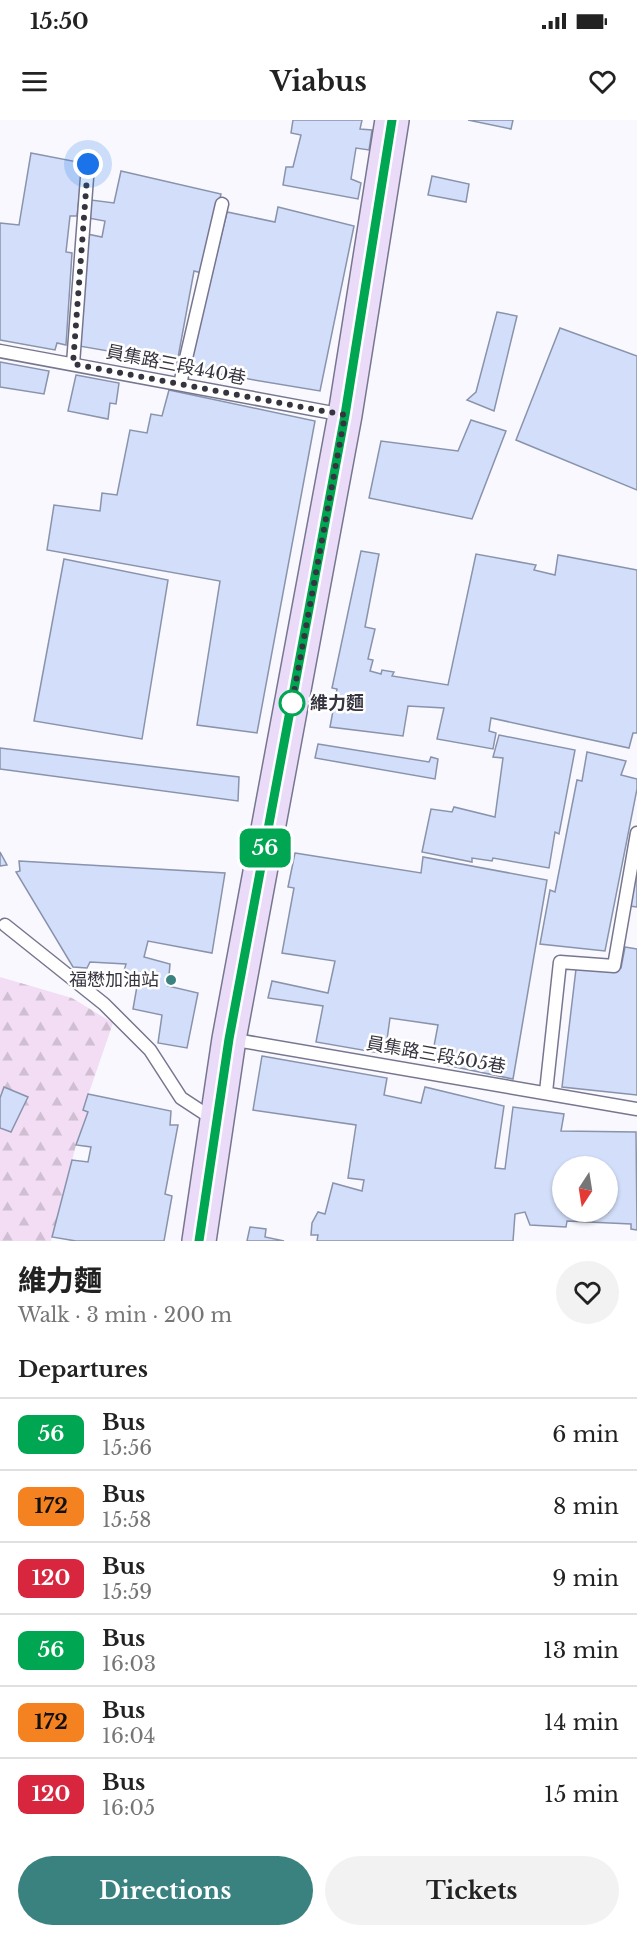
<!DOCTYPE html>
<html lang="en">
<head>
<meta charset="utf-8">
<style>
	body { margin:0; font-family:"Libre Baskerville","Noto Sans TC",serif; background:#f2f2f2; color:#222; height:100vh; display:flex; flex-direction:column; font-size:22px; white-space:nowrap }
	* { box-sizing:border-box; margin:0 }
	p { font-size:20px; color:#767676 }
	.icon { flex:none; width:33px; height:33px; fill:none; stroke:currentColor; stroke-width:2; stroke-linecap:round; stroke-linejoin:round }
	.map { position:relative; height:1121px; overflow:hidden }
	.panel { display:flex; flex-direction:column; background:#fff; flex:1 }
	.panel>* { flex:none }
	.badge { padding:0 12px; border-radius:9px; font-size:21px; line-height:39px }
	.needle { width:39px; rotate:192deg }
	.buttons { position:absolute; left:552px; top:1036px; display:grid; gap:12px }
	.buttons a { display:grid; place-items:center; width:66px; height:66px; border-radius:50%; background:#fff; box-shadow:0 2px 4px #0004; font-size:30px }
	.you { position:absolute; width:30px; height:30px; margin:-15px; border:4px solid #fff; border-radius:50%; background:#1a73e8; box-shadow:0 0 0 9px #1a73e833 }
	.map>.badge { position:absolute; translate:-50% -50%; box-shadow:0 0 0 3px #fff }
	h2 { padding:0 18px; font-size:22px; line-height:54px }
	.round { display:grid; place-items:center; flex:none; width:63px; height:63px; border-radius:32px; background:#f2f2f2 }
	.head { display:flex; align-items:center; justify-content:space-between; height:102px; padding:0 18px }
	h1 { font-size:28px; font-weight:800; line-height:45px }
	.action { display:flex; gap:12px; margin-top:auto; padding:12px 18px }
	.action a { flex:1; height:69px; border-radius:36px; background:#3a8280; color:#fff; font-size:24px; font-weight:800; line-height:69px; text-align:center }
	.action a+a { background:#f2f2f2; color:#222 }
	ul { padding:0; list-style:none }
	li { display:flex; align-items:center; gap:18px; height:72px; padding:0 18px; border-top:2px solid #e0e0e0 }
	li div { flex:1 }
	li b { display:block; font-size:22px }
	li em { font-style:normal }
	li .badge { min-width:66px; font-weight:700; text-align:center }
	.status { display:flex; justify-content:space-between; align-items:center; height:42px; padding:0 30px; background:#fff; direction:ltr }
	.status svg { height:16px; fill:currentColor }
	header { display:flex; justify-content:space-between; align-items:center; height:78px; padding:0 18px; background:#fff; font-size:27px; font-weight:800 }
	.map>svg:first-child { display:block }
	.forest { fill:url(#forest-firs) }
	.building { fill:#d3dffa; stroke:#8993ac; stroke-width:1.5; fill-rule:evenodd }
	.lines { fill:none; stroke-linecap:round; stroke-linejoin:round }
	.lane-casing { stroke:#777690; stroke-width:15 }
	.secondary-casing { stroke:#777690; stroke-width:36 }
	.lane { stroke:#fff; stroke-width:12 }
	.secondary { stroke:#eadcf9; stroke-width:33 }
	.line-casing { stroke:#fff; stroke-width:14 }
	.line { stroke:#00a651; stroke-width:9 }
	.walk { stroke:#35343f; stroke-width:6; stroke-dasharray:0 10.8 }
	.stop-dot { fill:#fff; stroke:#00a651; stroke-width:3 }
	.poi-dot { fill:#3a8280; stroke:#fff; stroke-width:2 }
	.labels { text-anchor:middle; stroke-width:5; stroke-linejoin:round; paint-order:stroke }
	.street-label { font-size:18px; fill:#35343f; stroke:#fff }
	.stop-label { font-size:18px; font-weight:bold; fill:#35343f; stroke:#fff; text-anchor:start }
	.poi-label { font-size:18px; fill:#35343f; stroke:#fff; text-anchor:end }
</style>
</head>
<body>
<div class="status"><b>15:50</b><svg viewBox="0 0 49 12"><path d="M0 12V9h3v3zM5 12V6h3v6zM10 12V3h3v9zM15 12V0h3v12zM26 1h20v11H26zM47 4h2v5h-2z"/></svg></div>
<header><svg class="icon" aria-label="menu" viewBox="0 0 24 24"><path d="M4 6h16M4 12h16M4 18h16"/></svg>Viabus<svg class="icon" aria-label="heart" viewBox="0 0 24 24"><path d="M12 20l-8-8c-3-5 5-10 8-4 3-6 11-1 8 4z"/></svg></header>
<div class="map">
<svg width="637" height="1121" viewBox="0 0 637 1121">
	<defs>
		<pattern id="forest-firs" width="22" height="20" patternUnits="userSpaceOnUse" patternTransform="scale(1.5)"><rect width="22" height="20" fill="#f2ddf4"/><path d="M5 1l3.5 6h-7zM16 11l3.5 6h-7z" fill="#d0bed2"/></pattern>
	</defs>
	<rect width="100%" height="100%" fill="#f8f8fe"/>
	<!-- forest -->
	<path class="forest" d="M 0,857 L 72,878 L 113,903 L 83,990 L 88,992 L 76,1025 L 51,1121 L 0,1121 Z"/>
	<!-- building -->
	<g class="building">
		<path d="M 293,0 L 362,0 L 360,9 L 372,10 L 369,30 L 356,28 L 351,59 L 361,63 L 358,79 L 283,65 L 286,47 L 293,47 L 301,15 L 291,13 Z"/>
		<path d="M 468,0 L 513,0 L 511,9 Z"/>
		<path d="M 31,33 L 83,43 L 77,96 L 70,96 L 66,132 L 72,133 L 66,225 L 57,223 L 55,230 L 0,220 L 0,103 L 19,105 Z"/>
		<path d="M 121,51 L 221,74 L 202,153 L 194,151 L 177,243 L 79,226 L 87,114 L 102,117 L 105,101 L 88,98 L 91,80 L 114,83 Z"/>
		<path d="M 432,56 L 469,64 L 466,82 L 428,75 Z"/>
		<path d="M 278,87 L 354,106 L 320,271 L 189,249 L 227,92 L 275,102 Z"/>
		<path d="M 497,192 L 517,196 L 494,291 L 467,280 L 476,272 Z"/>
		<path d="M 560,208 L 637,236 L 637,370 L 516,320 Z"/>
		<path d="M 0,242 L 49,251 L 44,274 L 0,267 Z"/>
		<path d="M 76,255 L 119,263 L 116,284 L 110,283 L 108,299 L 68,291 Z"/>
		<path d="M 169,270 L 315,301 L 257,613 L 197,605 L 220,461 L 47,430 L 54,385 L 100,391 L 102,373 L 117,375 L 130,310 L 147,313 L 151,294 L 162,296 Z"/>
		<path d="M 471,300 L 506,311 L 472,399 L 369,378 L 381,321 L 458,331 Z"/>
		<path d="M 361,431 L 379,434 L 365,507 L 375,509 L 368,539 L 373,540 L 370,551 L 381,554 L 382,550 L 394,552 L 392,556 L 448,565 L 476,434 L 536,445 L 534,450 L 555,455 L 558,435 L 637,450 L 637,613 L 633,613 L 629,628 L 491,598 L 489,611 L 496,613 L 493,629 L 437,619 L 444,588 L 408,586 L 403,616 L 330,607 L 337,569 L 332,568 Z"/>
		<path d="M 64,439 L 168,460 L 142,619 L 34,601 Z"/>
		<path d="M 499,615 L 575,630 L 559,714 L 555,712 L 549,748 L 493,738 L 492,741 L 472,738 L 472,742 L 422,732 L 431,689 L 452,692 L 454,687 L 495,697 L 503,638 L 493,637 Z"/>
		<path d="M 318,624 L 429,642 L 431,637 L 438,639 L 435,659 L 315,638 Z"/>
		<path d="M 0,628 L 239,657 L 238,681 L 0,649 Z"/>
		<path d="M 587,632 L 626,641 L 621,655 L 637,659 L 637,669 L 605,831 L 540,824 L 550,770 L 555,772 L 577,660 L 582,661 Z"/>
		<path d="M 0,732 L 7,745 L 0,746 Z"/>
		<path d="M 295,733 L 421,753 L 423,737 L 547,760 L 513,959 L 431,942 L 438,905 L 390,898 L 385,934 L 316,922 L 323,886 L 268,878 L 272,861 L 328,873 L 335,841 L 282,833 L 294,768 L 288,767 Z"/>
		<path d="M 19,741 L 225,753 L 212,833 L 148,821 L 144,837 L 170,844 L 168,866 L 198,873 L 187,928 L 158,923 L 162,895 L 133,889 L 139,855 L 124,851 L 126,844 L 90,842 L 87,848 L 73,847 L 16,752 L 20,751 Z"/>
		<path d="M 637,746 L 637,787 L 630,786 Z"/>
		<path d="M 625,827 L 637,829 L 637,975 L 562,967 L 576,849 L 621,848 Z"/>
		<path d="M 262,936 L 387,958 L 384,975 L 421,983 L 425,967 L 504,986 L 495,1048 L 505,1049 L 513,987 L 564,994 L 561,1011 L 636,1012 L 637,1110 L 631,1109 L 631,1104 L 567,1101 L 566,1107 L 530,1105 L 525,1092 L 515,1094 L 513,1121 L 317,1121 L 318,1115 L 311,1115 L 312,1103 L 318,1092 L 325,1094 L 333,1063 L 362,1071 L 364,1060 L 348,1058 L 356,1005 L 253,990 ZM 562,1047 L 608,1047 L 608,1092 L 562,1092 Z"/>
		<path d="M 4,967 L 28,977 L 11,1012 L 0,1008 L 0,978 Z"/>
		<path d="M 88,974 L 171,991 L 170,1005 L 178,1005 L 165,1074 L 172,1076 L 164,1121 L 76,1121 L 52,1117 L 72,1040 L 88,1042 L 91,1027 L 76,1025 L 88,992 L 83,990 Z"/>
		<path d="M 250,1107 L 266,1109 L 265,1117 L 284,1121 L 247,1121 Z"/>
	</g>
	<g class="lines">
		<!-- lane casing -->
		<g class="lane-casing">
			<g id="lane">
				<path d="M 0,231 L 344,295"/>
				<path d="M 73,244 L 88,44"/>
				<path d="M 180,264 L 222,84"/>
				<path d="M 5,805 L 104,884 L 150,930 L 181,978 L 213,999"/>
				<path d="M 230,919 L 637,989"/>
				<path d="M 546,972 L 560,842 L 614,846 L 637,713"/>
			</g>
		</g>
		<!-- secondary casing -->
		<g class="secondary-casing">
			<path id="secondary" d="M 199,1121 L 229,919 L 345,295 L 392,0"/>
		</g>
		<!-- lane -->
		<use href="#lane" class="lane"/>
		<!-- secondary -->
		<use href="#secondary" class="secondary"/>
	</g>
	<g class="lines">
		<!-- line casing -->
		<g class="line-casing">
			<path id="line" d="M 199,1121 L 229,919 L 345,295 L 392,0"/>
		</g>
		<!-- line -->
		<use href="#line" class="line"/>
		<!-- walk -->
		<path class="walk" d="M 88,44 L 73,244 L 345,295 L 292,583"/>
	</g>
	<!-- markers -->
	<circle class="stop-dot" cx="292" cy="583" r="12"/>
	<circle class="poi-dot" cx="171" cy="860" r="6"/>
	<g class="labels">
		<!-- street labels -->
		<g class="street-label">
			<text transform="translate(176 245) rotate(11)" y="6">員集路三段440巷</text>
			<text transform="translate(436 935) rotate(10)" y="6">員集路三段505巷</text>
		</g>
		<!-- stop labels -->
		<g class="stop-label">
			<text x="310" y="589">維力麵</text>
		</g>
		<!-- poi labels -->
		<g class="poi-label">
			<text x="159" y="866">福懋加油站</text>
		</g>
	</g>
</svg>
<div class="buttons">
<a><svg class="needle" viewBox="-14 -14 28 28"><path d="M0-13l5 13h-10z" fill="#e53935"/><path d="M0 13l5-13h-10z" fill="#767676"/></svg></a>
</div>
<div class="you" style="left:88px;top:44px"></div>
<b class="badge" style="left:265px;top:728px;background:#00a651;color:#fff">56</b>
</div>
<section class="panel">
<div class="head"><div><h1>維力麵</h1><p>Walk · 3 min · 200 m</p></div><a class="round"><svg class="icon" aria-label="heart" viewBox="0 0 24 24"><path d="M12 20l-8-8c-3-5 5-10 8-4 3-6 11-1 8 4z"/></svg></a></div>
<h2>Departures</h2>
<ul>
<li><span class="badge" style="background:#00a651;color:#fff">56</span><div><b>Bus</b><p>15:56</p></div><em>6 min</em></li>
<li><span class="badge" style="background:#f58220;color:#111">172</span><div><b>Bus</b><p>15:58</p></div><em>8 min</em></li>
<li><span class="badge" style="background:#d7263d;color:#fff">120</span><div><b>Bus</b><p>15:59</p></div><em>9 min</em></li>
<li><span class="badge" style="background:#00a651;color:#fff">56</span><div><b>Bus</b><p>16:03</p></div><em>13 min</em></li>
<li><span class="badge" style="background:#f58220;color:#111">172</span><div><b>Bus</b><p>16:04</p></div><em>14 min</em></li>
<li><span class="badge" style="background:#d7263d;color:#fff">120</span><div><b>Bus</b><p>16:05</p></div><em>15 min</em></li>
</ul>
<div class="action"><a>Directions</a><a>Tickets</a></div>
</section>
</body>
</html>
